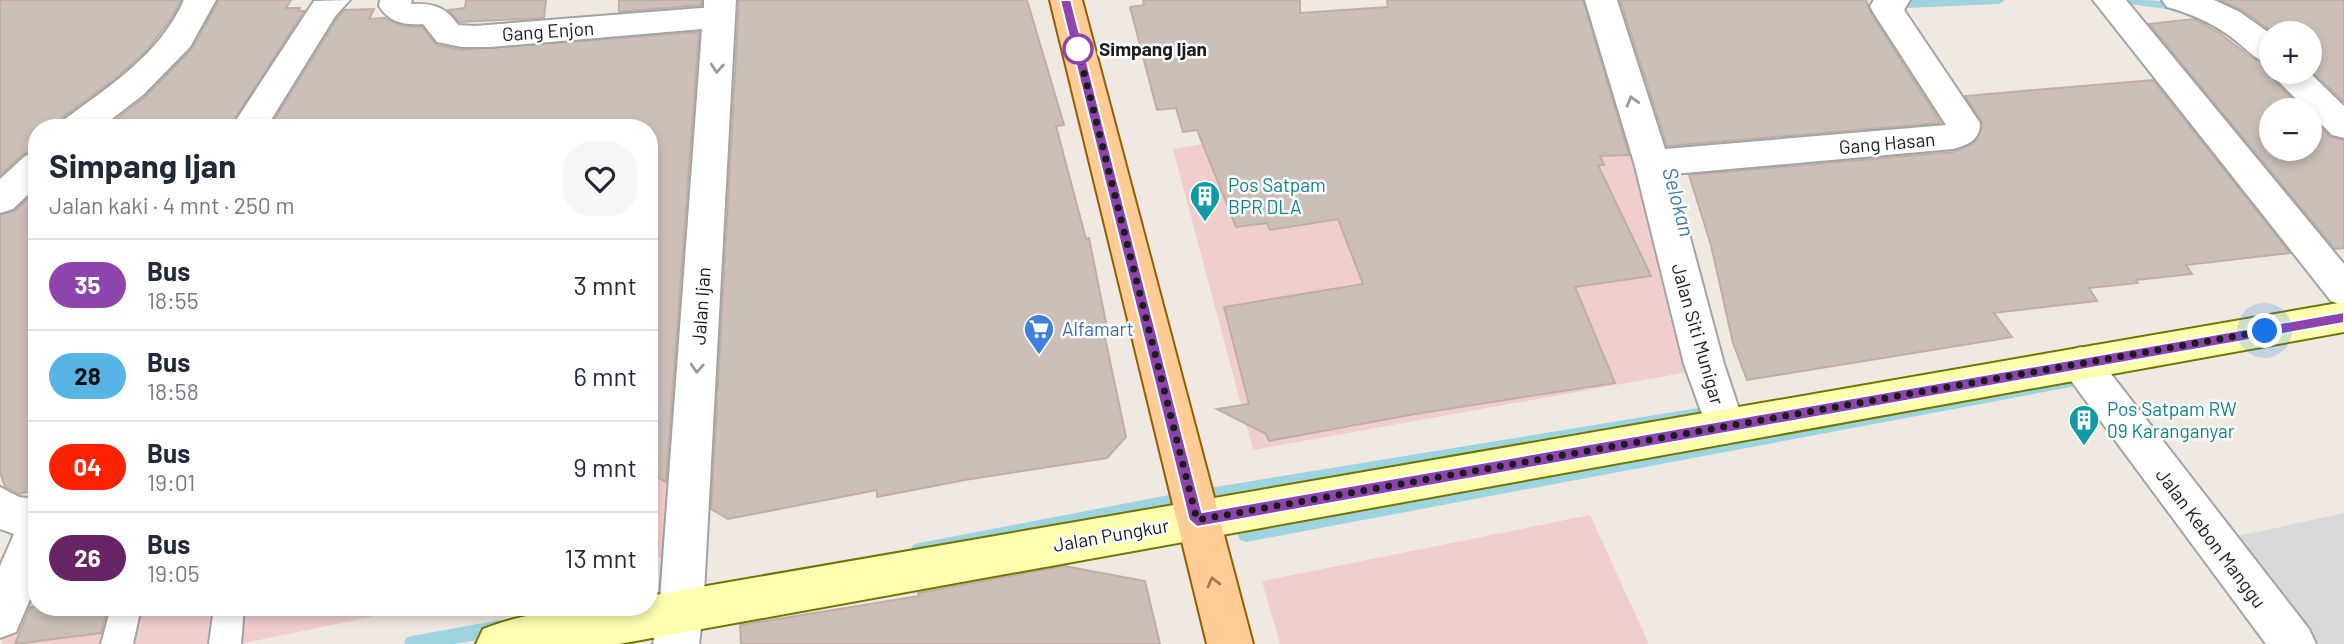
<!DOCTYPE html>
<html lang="id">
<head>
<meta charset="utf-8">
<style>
	body { margin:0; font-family:Barlow,sans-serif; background:#f6f6f7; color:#1f2937; height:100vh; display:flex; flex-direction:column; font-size:26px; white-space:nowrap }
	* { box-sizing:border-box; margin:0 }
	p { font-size:23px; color:#747a83 }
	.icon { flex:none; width:38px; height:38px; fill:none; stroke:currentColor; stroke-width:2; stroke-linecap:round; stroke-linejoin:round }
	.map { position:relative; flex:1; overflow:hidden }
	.panel { position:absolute; left:28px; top:119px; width:630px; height:497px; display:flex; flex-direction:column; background:#fff; border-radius:28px; box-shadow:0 4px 10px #0003 }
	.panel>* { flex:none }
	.badge { padding:0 14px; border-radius:23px; font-size:24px; line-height:46px }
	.fabs { position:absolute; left:2259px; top:21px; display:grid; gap:14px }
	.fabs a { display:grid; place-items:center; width:63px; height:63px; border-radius:50%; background:#fff; box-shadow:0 4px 10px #0003; font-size:35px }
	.you { position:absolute; width:35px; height:35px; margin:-18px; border:5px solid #fff; border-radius:50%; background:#1a73e8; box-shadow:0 0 0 10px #1a73e833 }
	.map>.badge { position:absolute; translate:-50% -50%; box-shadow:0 0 0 4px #fff }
	.round { display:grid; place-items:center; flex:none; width:74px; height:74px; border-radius:28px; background:#f6f6f7 }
	.summary { display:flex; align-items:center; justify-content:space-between; height:119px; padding:0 21px }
	h1 { font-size:33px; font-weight:700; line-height:52px }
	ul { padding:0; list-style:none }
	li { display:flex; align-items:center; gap:21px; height:91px; padding:0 21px; border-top:2px solid #e0e1e3 }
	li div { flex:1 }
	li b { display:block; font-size:26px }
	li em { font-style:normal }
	li .badge { min-width:77px; font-weight:700; text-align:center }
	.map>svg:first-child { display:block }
	.residential { fill:#dad9d9 }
	.commercial { fill:#f1cece }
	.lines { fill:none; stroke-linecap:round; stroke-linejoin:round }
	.stream { fill:#9dd4e0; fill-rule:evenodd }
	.building { fill:#cbbfb7; stroke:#c1aea2; stroke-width:2 }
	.lane-casing { stroke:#a3a3a3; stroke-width:4 }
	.street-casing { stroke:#a3a3a3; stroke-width:4 }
	.secondary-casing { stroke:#6f7600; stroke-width:4 }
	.primary-casing { stroke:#945c00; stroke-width:4 }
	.lane { fill:#fff; fill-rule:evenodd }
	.street { fill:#fff; fill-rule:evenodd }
	.secondary { fill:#fefeaf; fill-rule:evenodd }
	.primary { fill:#ffcc95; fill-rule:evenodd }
	.oneway { stroke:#999 }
	.oneway2 { stroke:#997d5f }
	.line { fill:#8e44ad; stroke:#fff; stroke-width:2 }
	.walk { stroke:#1c1c1c; stroke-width:7; stroke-dasharray:0 12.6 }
	.stop-dot { fill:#fff; stroke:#8e44ad; stroke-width:3.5 }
	.labels { text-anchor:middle; stroke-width:5; stroke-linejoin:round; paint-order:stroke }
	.street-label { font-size:19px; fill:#1c1c1c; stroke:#fff }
	.stop-label { font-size:19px; font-weight:bold; fill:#1c1c1c; stroke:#fff; text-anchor:start }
	.culture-label { font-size:19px; fill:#0d838f; stroke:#fff; text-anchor:start }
	.shop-label { font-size:19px; fill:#366cbe; stroke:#fff; text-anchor:start }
	.water-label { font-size:21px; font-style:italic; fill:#407aab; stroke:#fff }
</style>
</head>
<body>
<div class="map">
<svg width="2344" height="644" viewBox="0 0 2344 644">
	<rect width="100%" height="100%" fill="#efe9e1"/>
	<!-- residential -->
	<path class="residential" d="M 2344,513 L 2344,644 L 2308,644 L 2229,538 Z"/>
	<!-- commercial -->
	<g class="commercial">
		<path d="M 1619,75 L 1694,371 L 1253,450 L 1173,149 Z"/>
		<path d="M 684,377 L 671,555 L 649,560 L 649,380 Z"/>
		<path d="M 1590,515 L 1649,644 L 1280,644 L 1262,581 Z"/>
		<path d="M 37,563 L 37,607 L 418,607 L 239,644 L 1,644 Z"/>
	</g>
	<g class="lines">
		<!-- stream -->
		<g class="stream">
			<path d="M 1907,0 L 2005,0 L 1999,4 L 1907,8 L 1902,9 L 1899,14 L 1891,14 L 1889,11 L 1893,3 Z"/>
			<path d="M 2123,0 C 2142,0 2174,0 2189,7 L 2183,11 L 2129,4 Z"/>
			<path d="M 2076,374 L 2081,376 L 2083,380 L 2081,384 L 2076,386 L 1246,542 L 1240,540 L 1238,535 L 1240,530 L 1246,528 Z"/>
			<path d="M 1698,408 L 1703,410 L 1705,414 L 1703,418 L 1698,420 L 1197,504 L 1191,502 L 1185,506 L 919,557 L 913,555 L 911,550 L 913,545 L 919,543 L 1185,492 L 1191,494 L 1197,490 Z"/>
			<path d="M 500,620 L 506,623 L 508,628 L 506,633 L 500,636 L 455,644 L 404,644 L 406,638 L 412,636 Z"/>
		</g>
	</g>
	<!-- building -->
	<g class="building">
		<path d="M 0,0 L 181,0 L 172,18 L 146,51 L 115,79 L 63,117 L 58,128 L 37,128 L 37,150 L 23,154 L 0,175 Z"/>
		<path d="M 219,0 L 291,0 L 286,8 L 300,8 L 298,11 L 304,11 L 229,128 L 105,128 L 145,97 L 192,49 Z"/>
		<path d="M 466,0 L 546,0 L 544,18 L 459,22 L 448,10 L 465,8 Z"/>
		<path d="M 619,0 L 701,0 L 701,5 L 619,12 Z"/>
		<path d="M 739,0 L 1027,0 L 1064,125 L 1056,126 L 1086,239 L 1089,238 L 1107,328 L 1103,328 L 1126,437 L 1107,458 L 965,480 L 877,497 L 877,490 L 728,519 L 711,509 Z"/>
		<path d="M 1143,0 L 1300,0 L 1300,13 L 1388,7 L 1387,0 L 1583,0 L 1629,155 L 1600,156 L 1604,165 L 1598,165 L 1651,276 L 1575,287 L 1615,383 L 1415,414 L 1269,441 L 1266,434 L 1217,409 L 1249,404 L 1224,307 L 1363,284 L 1338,219 L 1270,230 L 1267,223 L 1236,227 L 1197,130 L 1183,132 L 1176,108 L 1157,110 L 1130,7 L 1144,5 Z"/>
		<path d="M 1620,0 L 1866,0 L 1871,13 L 1941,123 L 1667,146 Z"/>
		<path d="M 2220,0 L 2344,0 L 2344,102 L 2310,70 L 2310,33 L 2274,33 L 2242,10 Z"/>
		<path d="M 374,9 L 369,19 L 385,18 L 403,26 L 422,27 L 436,45 L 462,50 L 699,32 L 666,482 L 649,472 L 649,128 L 269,128 L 338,17 L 344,10 Z"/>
		<path d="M 2194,19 L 2218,32 L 2252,58 L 2272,67 L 2271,73 L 2275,82 L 2304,110 L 2272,110 L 2272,149 L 2310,149 L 2310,117 L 2330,137 L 2344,140 L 2344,248 L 2335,249 L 2149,24 Z"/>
		<path d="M 2153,80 L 2290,253 L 2186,265 L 2192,274 L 2136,280 L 2138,283 L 2089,288 L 2097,301 L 1994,313 L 2012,337 L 1747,380 L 1733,343 L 1711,245 L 1689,175 L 1953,152 L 1974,143 L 1982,129 L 1982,122 L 1965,96 Z"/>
		<path d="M 37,190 L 37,490 L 19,494 L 5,487 L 0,472 L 0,215 L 15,211 Z"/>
		<path d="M 1064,566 L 1145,581 L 1160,644 L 741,644 L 740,625 L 919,596 L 918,593 Z"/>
		<path d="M 30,607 L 108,607 L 101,633 L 15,644 Z"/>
	</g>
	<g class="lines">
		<!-- lane casing -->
		<g class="lane-casing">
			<g id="lane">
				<path d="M 111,607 L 141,607 L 133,644 L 101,644 Z"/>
				<path d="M 214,607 L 244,607 L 241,644 L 209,644 Z"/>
			</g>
		</g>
		<!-- street casing -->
		<g class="street-casing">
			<g id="street">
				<path d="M 184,0 L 216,0 L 190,47 L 143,95 L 100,128 L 60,128 L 65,119 C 111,85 160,54 184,0 Z"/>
				<path d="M 350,0 L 336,15 L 266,128 L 231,128 L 314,1 Z"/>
				<path d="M 380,0 L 412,0 L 411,4 C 433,3 446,7 458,25 L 475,26 L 701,8 L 704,8 L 704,0 L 736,0 L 703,612 L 699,644 L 653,644 L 659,612 L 702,29 L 490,47 L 462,47 L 437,42 L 423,24 C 404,25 390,23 379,6 Z"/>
				<path d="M 1585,0 L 1617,0 L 1665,149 L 1946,125 L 1873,12 L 1870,6 L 1874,0 L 1910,0 L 1904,10 L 1980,123 C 1980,140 1968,145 1953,149 L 1673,174 L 1724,364 L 1745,427 L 1739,439 L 1725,444 L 1711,439 L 1684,364 L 1635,166 Z"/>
				<path d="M 2093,0 L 2126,0 L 2344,264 L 2344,306 L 2331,301 Z"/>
				<path d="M 2162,0 L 2214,0 L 2240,12 L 2272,35 L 2272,65 C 2254,60 2242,44 2227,34 C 2208,21 2189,13 2167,7 Z"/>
				<path d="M 2273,72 L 2309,72 L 2344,106 L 2344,138 L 2332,135 L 2277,80 Z"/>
				<path d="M 37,152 L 37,186 L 13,209 L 0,213 L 0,179 L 25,156 Z"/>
				<path d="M 2080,347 L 2094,352 L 2309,629 L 2316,644 L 2266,644 L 2066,374 L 2060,363 L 2066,352 Z"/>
				<path d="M 0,487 L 19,497 L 37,499 L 37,583 L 16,632 L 0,638 L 0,566 L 14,534 L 0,529 Z"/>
			</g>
		</g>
		<!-- secondary casing -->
		<g class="secondary-casing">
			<path id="secondary" d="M 2344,302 L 2344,332 L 619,644 L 476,644 L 483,629 C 535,608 594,607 649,607 L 649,596 Z"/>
		</g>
		<!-- primary casing -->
		<g class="primary-casing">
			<path id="primary" d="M 1050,0 L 1082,0 L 1253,644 L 1207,644 Z"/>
		</g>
		<!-- lane -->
		<use href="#lane" class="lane"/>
		<!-- street -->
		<use href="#street" class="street"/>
		<!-- secondary -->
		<use href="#secondary" class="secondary"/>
		<!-- primary -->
		<use href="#primary" class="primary"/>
	</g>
	<!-- one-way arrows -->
	<defs><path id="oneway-chevron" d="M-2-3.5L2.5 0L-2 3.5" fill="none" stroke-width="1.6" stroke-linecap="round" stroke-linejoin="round" transform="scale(1.75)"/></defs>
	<g class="oneway">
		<use href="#oneway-chevron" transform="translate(717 68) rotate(94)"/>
		<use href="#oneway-chevron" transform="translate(1632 101) rotate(-107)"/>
		<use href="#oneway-chevron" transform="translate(697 368) rotate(94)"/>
	</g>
	<use class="oneway2" href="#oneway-chevron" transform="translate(1213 582) rotate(-105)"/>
	<!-- line -->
	<path class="line" d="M 1060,0 L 1071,0 L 1202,512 L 2344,312 L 2344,323 L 1197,527 L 1189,520 Z"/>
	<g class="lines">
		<!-- walk -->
		<path class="walk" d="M 1078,49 L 1197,520 L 2265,331"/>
	</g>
	<!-- icons -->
	<defs>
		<g id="building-pin" transform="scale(1.575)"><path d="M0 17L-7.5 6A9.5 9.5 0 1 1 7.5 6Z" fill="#0f9aa8" stroke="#fff"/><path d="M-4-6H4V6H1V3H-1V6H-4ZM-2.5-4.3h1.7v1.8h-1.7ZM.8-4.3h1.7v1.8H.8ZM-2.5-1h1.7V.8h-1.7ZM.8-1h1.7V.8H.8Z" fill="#fff"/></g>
		<g id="supermarket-pin" transform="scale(1.575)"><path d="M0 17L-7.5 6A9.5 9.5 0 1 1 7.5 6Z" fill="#3f7fe0" stroke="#fff"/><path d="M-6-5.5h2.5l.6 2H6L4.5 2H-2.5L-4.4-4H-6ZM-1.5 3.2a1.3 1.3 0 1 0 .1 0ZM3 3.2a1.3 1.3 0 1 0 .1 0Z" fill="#fff"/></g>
	</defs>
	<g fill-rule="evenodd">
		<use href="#building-pin" x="1205" y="196"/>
		<use href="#supermarket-pin" x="1039" y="329"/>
		<use href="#building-pin" x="2084" y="420"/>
	</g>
	<!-- markers -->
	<circle class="stop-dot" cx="1078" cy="49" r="14"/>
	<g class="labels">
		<!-- street labels -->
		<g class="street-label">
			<text transform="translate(548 31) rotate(-4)" y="7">Gang Enjon</text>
			<text transform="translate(1887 143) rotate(-5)" y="7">Gang Hasan</text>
			<text transform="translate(701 306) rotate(-86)" y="7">Jalan Ijan</text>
			<text transform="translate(1698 334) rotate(74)" y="7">Jalan Siti Munigar</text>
			<text transform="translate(1111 535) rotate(-10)" y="7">Jalan Pungkur</text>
			<text transform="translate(2211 538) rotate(53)" y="7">Jalan Kebon Manggu</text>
		</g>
		<!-- stop labels -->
		<g class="stop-label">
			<text x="1099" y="56">Simpang Ijan</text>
		</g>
		<!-- culture labels -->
		<g class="culture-label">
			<text x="1228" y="192">Pos Satpam<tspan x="1228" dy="22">BPR DLA</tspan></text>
			<text x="2107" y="416">Pos Satpam RW<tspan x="2107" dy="22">09 Karanganyar</tspan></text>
		</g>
		<!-- shop labels -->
		<g class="shop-label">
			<text x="1062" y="336">Alfamart</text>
		</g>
		<!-- water labels -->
		<g class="water-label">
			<text transform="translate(1678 202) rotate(75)" y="7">Selokan</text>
		</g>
	</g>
</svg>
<div class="fabs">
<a>+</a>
<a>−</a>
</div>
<div class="you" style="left:2265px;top:331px"></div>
<section class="panel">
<div class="summary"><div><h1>Simpang Ijan</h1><p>Jalan kaki · 4 mnt · 250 m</p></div><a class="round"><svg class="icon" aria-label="heart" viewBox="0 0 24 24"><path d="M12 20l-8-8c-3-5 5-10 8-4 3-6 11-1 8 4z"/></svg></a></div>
<ul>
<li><span class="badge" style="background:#8e44ad;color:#fff">35</span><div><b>Bus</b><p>18:55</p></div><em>3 mnt</em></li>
<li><span class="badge" style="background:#58b4e5;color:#111">28</span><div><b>Bus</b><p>18:58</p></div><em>6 mnt</em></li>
<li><span class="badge" style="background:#f20;color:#fff">04</span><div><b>Bus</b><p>19:01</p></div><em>9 mnt</em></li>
<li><span class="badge" style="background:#662365;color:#fff">26</span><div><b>Bus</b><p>19:05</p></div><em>13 mnt</em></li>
</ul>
</section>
</div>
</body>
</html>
